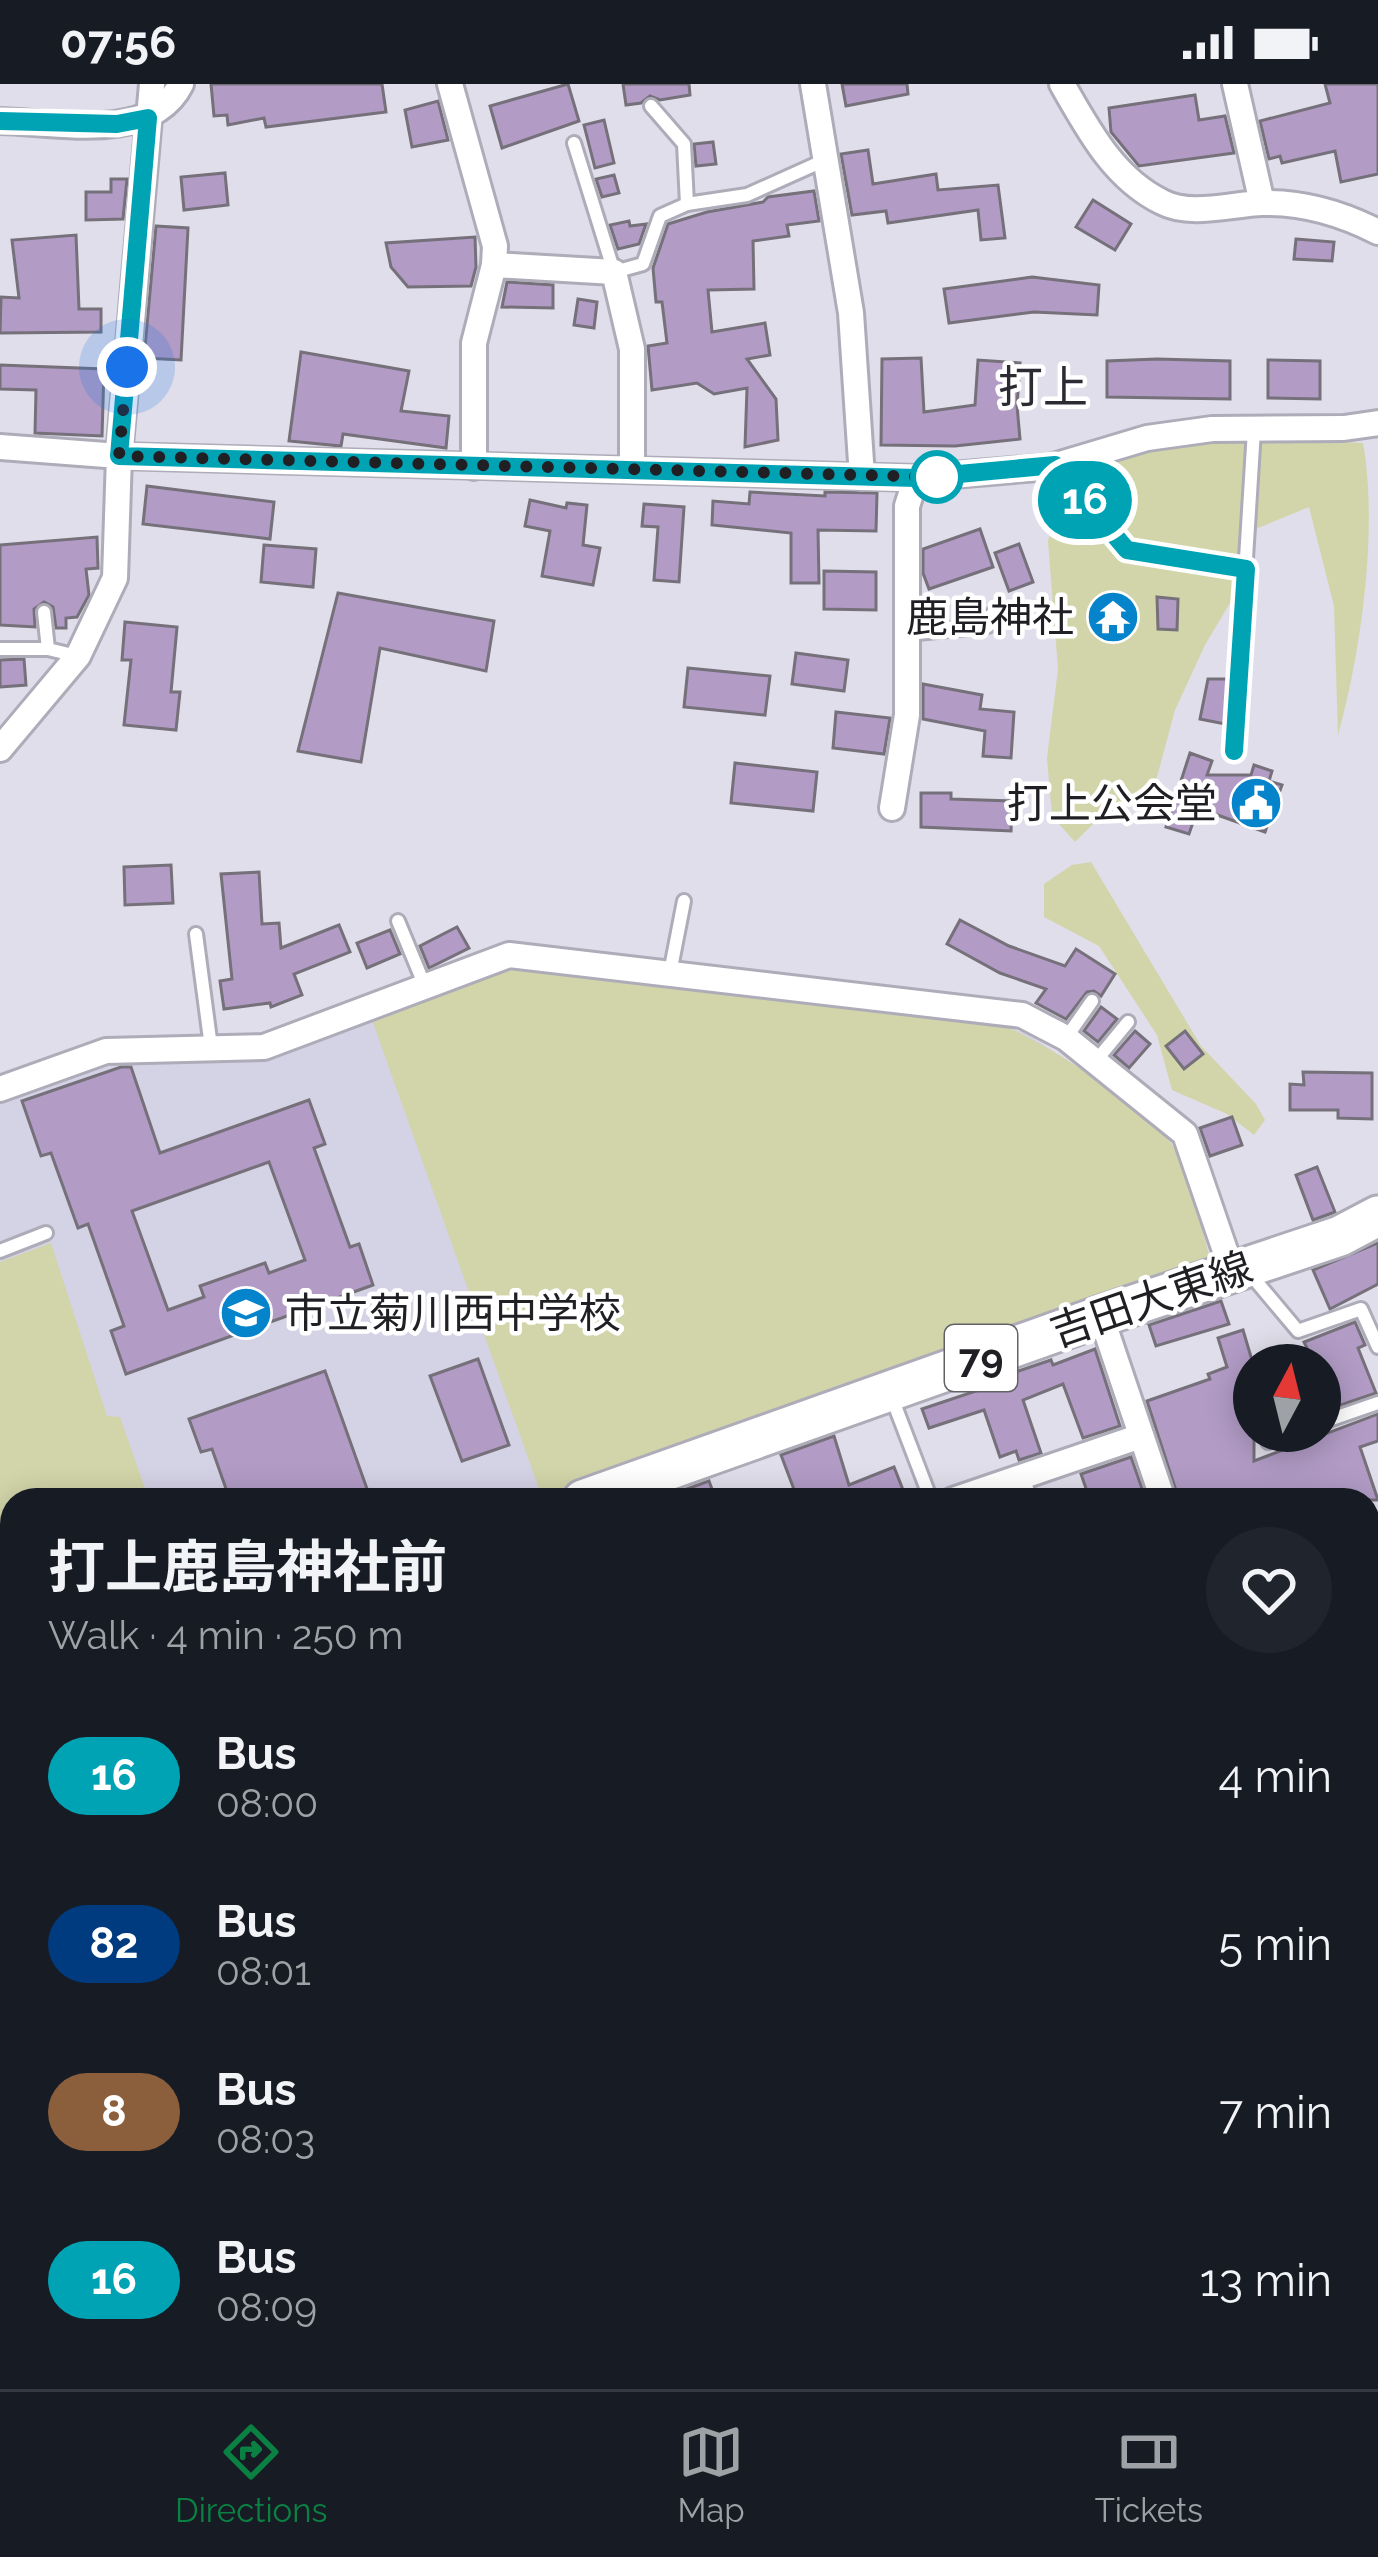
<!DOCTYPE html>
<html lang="en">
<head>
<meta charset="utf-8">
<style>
	body { margin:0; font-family:Raleway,"Noto Sans JP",sans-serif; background:#20242c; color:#f1f3f6; height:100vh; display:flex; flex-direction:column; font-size:45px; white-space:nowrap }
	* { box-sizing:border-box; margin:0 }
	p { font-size:39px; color:#9ea1a6 }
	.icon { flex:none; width:66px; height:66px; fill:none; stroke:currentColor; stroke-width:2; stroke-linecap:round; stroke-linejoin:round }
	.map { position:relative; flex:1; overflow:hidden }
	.side { position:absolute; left:0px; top:1404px; width:1380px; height:903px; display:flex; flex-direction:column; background:#171b24; border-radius:36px 36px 0 0; box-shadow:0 6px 30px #0003 }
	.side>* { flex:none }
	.badge { padding:0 24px; border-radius:39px; font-size:42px; line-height:78px }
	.needle { width:78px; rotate:7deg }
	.fabs { position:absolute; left:1233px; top:1260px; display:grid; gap:24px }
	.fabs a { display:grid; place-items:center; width:108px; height:108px; border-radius:50%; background:#171b24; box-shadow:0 6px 30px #0003; font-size:60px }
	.you { position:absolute; width:60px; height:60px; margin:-30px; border:9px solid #fff; border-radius:50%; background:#1a73e8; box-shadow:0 0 0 18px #1a73e833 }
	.map>.badge { position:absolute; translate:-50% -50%; box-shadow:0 0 0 6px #fff }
	.round { display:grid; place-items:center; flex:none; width:126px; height:126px; border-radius:63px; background:#20242c }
	.overview { display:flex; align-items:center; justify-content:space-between; height:204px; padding:0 48px }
	h1 { font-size:57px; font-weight:700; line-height:90px }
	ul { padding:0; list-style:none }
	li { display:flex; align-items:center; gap:36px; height:168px; padding:0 48px }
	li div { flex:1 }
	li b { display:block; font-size:45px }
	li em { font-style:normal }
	li .badge { min-width:132px; font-weight:700; text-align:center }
	.status { display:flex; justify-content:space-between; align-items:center; height:84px; padding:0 60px; background:#171b24; direction:ltr }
	.status svg { height:33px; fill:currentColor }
	.tabs { display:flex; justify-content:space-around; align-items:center; height:168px; border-top:3px solid #363941; background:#171b24; font-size:33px; color:#9ea1a6 }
	.tabs a { display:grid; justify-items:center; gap:6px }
	.tabs .selected { color:#0b8043 }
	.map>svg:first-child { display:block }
	.built { fill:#d4d2e5 }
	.green { fill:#d2d5a9 }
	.building { fill:#b29cc6; stroke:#75707a; stroke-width:3; fill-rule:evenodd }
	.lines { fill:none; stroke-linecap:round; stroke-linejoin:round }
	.service-casing { stroke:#aeacb8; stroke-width:18 }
	.minor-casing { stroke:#aeacb8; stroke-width:30 }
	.primary-casing { stroke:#aeacb8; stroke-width:45 }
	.motorway-casing { stroke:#aeacb8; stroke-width:51 }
	.service { stroke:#fff; stroke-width:12 }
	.minor { stroke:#fff; stroke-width:24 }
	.primary { stroke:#fff; stroke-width:39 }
	.motorway { stroke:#fff; stroke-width:45 }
	.line-casing { stroke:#fff; stroke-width:27 }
	.line { stroke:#00a3b4; stroke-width:18 }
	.walk { stroke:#201f24; stroke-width:12; stroke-dasharray:0 21.6 }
	.stop-dot { fill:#fff; stroke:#00a3b4; stroke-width:6 }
	.labels { text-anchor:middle; stroke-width:9; stroke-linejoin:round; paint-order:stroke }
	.shield { fill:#fff; stroke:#636266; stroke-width:3 }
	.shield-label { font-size:39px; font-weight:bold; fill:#201f24 }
	.poi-label { font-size:42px; fill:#201f24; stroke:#fff; text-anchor:end }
	.street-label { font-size:42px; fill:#201f24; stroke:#fff }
	.neighbourhood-label { font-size:45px; fill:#2c2b34; stroke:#fff }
</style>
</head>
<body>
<div class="status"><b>07:56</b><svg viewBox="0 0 49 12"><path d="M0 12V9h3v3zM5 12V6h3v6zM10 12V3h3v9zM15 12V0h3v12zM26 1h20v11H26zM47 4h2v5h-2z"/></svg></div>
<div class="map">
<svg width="1378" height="2305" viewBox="0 0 1378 2305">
	<rect width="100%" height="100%" fill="#dfdeea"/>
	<!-- built -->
	<g class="built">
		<path d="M 505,886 L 922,932 L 1024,948 L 1076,982 L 1166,1051 L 1186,1092 L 1210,1174 L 534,1416 L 12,1416 L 12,1482 L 0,1450 L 0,1017 L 110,977 L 273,973 Z"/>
		<path d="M 1378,1735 L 1378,2018 L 1368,1989 L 1368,1738 Z"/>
	</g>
	<!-- green -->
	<g class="green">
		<path d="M 1181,349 L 1363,359 C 1378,443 1362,565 1338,651 L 1334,522 L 1309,423 L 1246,449 L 1237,507 L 1205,561 L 1175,626 L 1154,704 L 1107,726 L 1075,758 L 1052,732 L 1047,674 L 1058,585 L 1048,457 L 1058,424 L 1094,406 L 1119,362 Z"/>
		<path d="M 1091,778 L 1201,962 L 1256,1020 L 1265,1036 L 1254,1051 L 1227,1030 L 1172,1006 L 1157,951 L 1099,862 L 1044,833 L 1044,800 L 1072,781 Z"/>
		<path d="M 526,884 L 1003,942 C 1037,952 1153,1029 1171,1059 C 1192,1092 1199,1137 1210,1174 L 542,1413 L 372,936 L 489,890 Z"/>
		<path d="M 51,1159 L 107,1332 L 120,1333 L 149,1416 L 12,1416 L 12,1482 L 0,1450 L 0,1178 Z"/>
		<path d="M 0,1629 L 12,1635 L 12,1695 L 0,1691 Z"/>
		<path d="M 0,1840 L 12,1845 L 12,1899 L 0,1893 Z"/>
		<path d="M 335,2295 L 585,2295 L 584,2305 L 334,2305 Z"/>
		<path d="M 839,2295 L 998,2295 L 995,2305 L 844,2305 Z"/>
		<path d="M 1104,2295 L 1258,2295 L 1226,2305 L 1104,2305 Z"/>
	</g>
	<!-- building -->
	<g class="building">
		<path d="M 211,0 L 382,0 L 386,28 L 266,43 L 264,34 L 228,41 L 227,31 L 214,32 Z"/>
		<path d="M 568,0 L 579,37 L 502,64 L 490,22 Z"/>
		<path d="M 623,0 L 689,0 L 690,11 L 660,16 L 650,12 L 641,19 L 626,21 Z"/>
		<path d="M 842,0 L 907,0 L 908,10 L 846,22 Z"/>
		<path d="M 1325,0 L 1378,0 L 1378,90 L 1341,98 L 1335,67 L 1282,79 L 1280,72 L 1269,75 L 1260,37 L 1330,19 Z"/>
		<path d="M 1195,11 L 1199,36 L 1225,32 L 1234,69 L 1139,82 L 1111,48 L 1109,24 Z"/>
		<path d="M 438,17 L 448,56 L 412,63 L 405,26 Z"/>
		<path d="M 604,36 L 614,79 L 595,84 L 584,41 Z"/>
		<path d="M 713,58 L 716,80 L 696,82 L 694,60 Z"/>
		<path d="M 868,66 L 873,100 L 936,90 L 938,106 L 998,101 L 1005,154 L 981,156 L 978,126 L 888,139 L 886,127 L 852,131 L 841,70 Z"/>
		<path d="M 225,89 L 228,121 L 184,126 L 181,93 Z"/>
		<path d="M 614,91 L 619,109 L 602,113 L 596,95 Z"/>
		<path d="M 111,95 L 127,95 L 123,135 L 86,136 L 86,108 L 111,108 Z"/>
		<path d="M 814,107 L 819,137 L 787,141 L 789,152 L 753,157 L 754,205 L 708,206 L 712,248 L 765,239 L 770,271 L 747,275 L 776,315 L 778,356 L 745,363 L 747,304 L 714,310 L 697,299 L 652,306 L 648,262 L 667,259 L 662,218 L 656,218 L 653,184 L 668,140 L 707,128 L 763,118 L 768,113 Z"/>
		<path d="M 1093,116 L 1131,140 L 1115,166 L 1076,143 Z"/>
		<path d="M 629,137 L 630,142 L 646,140 L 639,160 L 618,165 L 610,141 Z"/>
		<path d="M 156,142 L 188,144 L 181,276 L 144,274 Z"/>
		<path d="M 76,151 L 79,225 L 101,225 L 101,248 L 0,249 L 1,213 L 19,214 L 12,156 Z"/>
		<path d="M 475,153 L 476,183 L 471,202 L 408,203 L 391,183 L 386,159 Z"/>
		<path d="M 1296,155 L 1334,158 L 1332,177 L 1294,175 Z"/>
		<path d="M 1032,193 L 1099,201 L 1097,231 L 1034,228 L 949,239 L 944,205 Z"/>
		<path d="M 507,198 L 553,201 L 553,224 L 502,223 Z"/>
		<path d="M 578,215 L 597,218 L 594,244 L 574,241 Z"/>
		<path d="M 301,268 L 409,287 L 401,327 L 449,332 L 446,364 L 343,350 L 341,362 L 289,357 Z"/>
		<path d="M 921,274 L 924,328 L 975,321 L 978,276 L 1020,279 L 1017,322 L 1020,355 L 955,362 L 881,361 L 882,275 Z"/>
		<path d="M 1157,275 L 1230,277 L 1230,315 L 1107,313 L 1107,277 Z"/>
		<path d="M 1268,276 L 1320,277 L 1320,315 L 1268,314 Z"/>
		<path d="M 0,281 L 104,285 L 102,352 L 35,349 L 36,306 L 0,305 Z"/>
		<path d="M 147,402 L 274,418 L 270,455 L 143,440 Z"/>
		<path d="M 750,408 L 825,412 L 825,408 L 877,409 L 876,447 L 818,446 L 819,499 L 791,499 L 791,449 L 712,441 L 713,417 L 749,420 Z"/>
		<path d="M 530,416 L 566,424 L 567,419 L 587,421 L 583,461 L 600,464 L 593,501 L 542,492 L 550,447 L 525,442 Z"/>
		<path d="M 644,420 L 684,423 L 679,498 L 654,496 L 658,443 L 642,442 Z"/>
		<path d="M 980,445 L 993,483 L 929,505 L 923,489 L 923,465 Z"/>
		<path d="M 97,453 L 98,484 L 86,485 L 89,511 L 77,533 L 66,534 L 66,544 L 56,544 L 53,523 L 44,518 L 34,525 L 35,543 L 0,541 L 0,461 Z"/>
		<path d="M 1019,460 L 1033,498 L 1009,507 L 995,469 Z"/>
		<path d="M 264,461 L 316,465 L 313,503 L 261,498 Z"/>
		<path d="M 824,487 L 876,488 L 876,526 L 824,525 Z"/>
		<path d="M 338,509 L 494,537 L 486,587 L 380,564 L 361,678 L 298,667 Z"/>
		<path d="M 1157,513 L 1178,515 L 1177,546 L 1158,545 Z"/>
		<path d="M 125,538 L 177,543 L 171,608 L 180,608 L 176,646 L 124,641 L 131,576 L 122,576 Z"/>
		<path d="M 796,569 L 848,576 L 844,607 L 792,600 Z"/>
		<path d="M 24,575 L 26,601 L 0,603 L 0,576 Z"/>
		<path d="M 688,584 L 770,592 L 765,631 L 684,623 Z"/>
		<path d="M 1208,595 L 1227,595 L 1225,640 L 1200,635 Z"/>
		<path d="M 923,600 L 982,611 L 980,625 L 1014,628 L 1011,674 L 983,672 L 985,647 L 923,635 Z"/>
		<path d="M 836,628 L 890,634 L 884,670 L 833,664 Z"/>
		<path d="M 1190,669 L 1212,677 L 1207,691 L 1251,691 L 1254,681 L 1272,687 L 1269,697 L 1282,701 L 1265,748 L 1198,724 L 1189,750 L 1166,743 Z"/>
		<path d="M 735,679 L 817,688 L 813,727 L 731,719 Z"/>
		<path d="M 921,709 L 951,709 L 951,715 L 1012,717 L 1011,747 L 921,743 Z"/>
		<path d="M 171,781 L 173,819 L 125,821 L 124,783 Z"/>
		<path d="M 259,788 L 262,840 L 279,839 L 281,864 L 339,841 L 350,868 L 294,890 L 302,911 L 271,923 L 270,919 L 224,925 L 220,897 L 232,895 L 221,790 Z"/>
		<path d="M 960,836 L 1009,862 L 1065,882 L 1076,865 L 1115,890 L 1101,912 L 1094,907 L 1087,908 L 1066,935 L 1036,919 L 1046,905 L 1000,889 L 947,860 Z"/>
		<path d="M 457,843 L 469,864 L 429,884 L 420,862 Z"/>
		<path d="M 390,846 L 400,870 L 367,884 L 357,859 Z"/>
		<path d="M 1101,923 L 1117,935 L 1098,958 L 1084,947 Z"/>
		<path d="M 1135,947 L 1150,960 L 1129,984 L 1114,971 Z"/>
		<path d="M 1185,947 L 1203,970 L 1184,985 L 1166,962 Z"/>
		<path d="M 121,983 L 131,983 L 160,1069 L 309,1016 L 325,1060 L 314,1064 L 350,1163 L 359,1160 L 373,1201 L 126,1290 L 111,1247 L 124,1242 L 88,1140 L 78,1144 L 51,1069 L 41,1072 L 22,1017 ZM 269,1078 L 305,1176 L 269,1189 L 265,1179 L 200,1202 L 204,1213 L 168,1226 L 132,1127 Z"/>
		<path d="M 1303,988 L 1372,989 L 1372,1035 L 1338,1034 L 1338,1026 L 1290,1026 L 1290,1000 L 1304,1001 Z"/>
		<path d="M 1232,1033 L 1242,1061 L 1210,1072 L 1200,1044 Z"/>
		<path d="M 1317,1083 L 1335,1128 L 1313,1136 L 1296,1091 Z"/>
		<path d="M 1378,1159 L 1378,1200 L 1330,1225 L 1313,1186 Z"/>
		<path d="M 1221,1217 L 1229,1240 L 1156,1262 L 1149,1241 Z"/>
		<path d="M 1355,1238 L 1365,1261 L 1358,1264 L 1376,1309 L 1320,1328 L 1320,1281 L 1315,1281 L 1304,1258 Z"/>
		<path d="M 1243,1246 L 1254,1283 L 1254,1377 L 1378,1330 L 1378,1357 L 1360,1363 L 1378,1416 L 1179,1416 L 1147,1317 L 1210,1295 L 1208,1290 L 1227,1283 L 1218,1254 Z"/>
		<path d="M 1095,1265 L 1120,1342 L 1083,1354 L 1063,1300 L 1023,1316 L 1041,1369 L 1019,1376 L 1016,1367 L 1000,1373 L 984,1326 L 929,1344 L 922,1325 L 976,1307 L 975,1302 L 1010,1290 L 1051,1276 L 1053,1281 Z"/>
		<path d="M 478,1275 L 509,1361 L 462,1377 L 430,1292 Z"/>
		<path d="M 325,1287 L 371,1416 L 230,1416 L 212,1365 L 201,1368 L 189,1335 Z"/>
		<path d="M 834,1352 L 849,1401 L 894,1383 L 907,1416 L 798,1416 L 781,1371 Z"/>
		<path d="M 1131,1373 L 1146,1416 L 1090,1416 L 1081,1390 Z"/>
		<path d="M 709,1397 L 716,1416 L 656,1416 Z"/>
	</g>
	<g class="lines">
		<!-- service casing -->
		<g class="service-casing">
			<g id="service">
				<path d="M 574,59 L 614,188 L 643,180 L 660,132 L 687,120 L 684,60 L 651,22"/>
				<path d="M 687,120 L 747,111 L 825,76"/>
				<path d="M 1056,382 L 1127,466 L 1246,485"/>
				<path d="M 44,528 L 48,565"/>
				<path d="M 907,550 L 988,542 L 992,530"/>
				<path d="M 0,565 L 48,565 L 77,572"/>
				<path d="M 1234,667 L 1254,346"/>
				<path d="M 398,837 L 424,900"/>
				<path d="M 196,850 L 211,963"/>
				<path d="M 670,889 L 684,817"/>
				<path d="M 1066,954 L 1092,917"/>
				<path d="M 1095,978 L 1128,938"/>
				<path d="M 0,1167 L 46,1149"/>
				<path d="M 1244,1192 L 1256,1197 L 1298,1247 L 1361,1225 L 1378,1263"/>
				<path d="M 892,1314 L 931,1416"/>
				<path d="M 1320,1339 L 1378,1319"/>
				<path d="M 1268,1358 L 1299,1347"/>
				<path d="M 1023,1393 L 1031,1416"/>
			</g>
		</g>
		<!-- minor casing -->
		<g class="minor-casing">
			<g id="minor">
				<path d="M 450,0 L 495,162 L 494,181 L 474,259 L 474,383"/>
				<path d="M 813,0 L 851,229 L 862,393"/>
				<path d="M 1062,0 C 1088,45 1113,94 1162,118 C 1190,133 1232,120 1262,119 C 1302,118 1343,130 1378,148"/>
				<path d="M 1235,0 L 1262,119"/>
				<path d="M 0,37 C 55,38 151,60 181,0"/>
				<path d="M 494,181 L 614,188 L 632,265 L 632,384"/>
				<path d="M 0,363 L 119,372 L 916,394 L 1050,383 L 1147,354 L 1212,345 L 1344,344 L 1378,339"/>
				<path d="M 0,665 L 78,572 L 115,494 L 119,372 L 152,0"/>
				<path d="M 892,724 L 907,631 L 907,422 L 916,394"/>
				<path d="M 0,1005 L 106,967 L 264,963 L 509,871 L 1022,931 L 1066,954 L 1185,1050 L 1232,1187"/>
				<path d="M 1101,1232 L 1163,1416"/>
				<path d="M 953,1416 L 1141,1352"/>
				<path d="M 0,1490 L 12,1522"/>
				<path d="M 1368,1728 L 1378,1724"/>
				<path d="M 0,1910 L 12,1915"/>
				<path d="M 1368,2022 L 1378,2050"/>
				<path d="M 1368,2073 L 1378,2075"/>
				<path d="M 0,2106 L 12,2108"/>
				<path d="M 757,2295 L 766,2305"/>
				<path d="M 20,2305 L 22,2295"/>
				<path d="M 164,2305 L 166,2295"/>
				<path d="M 332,2305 L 334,2295"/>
				<path d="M 584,2305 L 585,2295"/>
			</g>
		</g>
		<!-- primary casing -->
		<g class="primary-casing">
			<g id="primary">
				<path d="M 583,1416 L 1101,1232 L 1340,1152 L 1378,1132"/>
				<path d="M 0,1624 L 12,1619"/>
			</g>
		</g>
		<!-- motorway casing -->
		<g class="motorway-casing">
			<g id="motorway">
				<path d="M 0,1750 L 12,1754"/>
				<path d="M 0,1801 L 12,1806"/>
				<path d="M 1368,2165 L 1378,2167"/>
				<path d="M 1368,2213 L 1378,2216"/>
				<path d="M 835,2295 L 841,2305"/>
				<path d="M 1013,2305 L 1016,2295"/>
			</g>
		</g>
		<!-- service -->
		<use href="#service" class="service"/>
		<!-- minor -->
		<use href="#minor" class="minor"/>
		<!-- primary -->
		<use href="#primary" class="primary"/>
		<!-- motorway -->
		<use href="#motorway" class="motorway"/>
	</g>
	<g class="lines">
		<!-- line casing -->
		<g class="line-casing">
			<path id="line" d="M 0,37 L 117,40 L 148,34 L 119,372 L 916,394 L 1055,381 L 1127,466 L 1246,485 L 1234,667"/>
		</g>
		<!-- line -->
		<use href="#line" class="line"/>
		<!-- walk -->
		<path class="walk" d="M 127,283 L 119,372 L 937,393"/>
	</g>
	<!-- icons -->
	<defs>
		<g id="temple-disc" transform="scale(2.7)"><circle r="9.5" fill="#0583cb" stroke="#fff"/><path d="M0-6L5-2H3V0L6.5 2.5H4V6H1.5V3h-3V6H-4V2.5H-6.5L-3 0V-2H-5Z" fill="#fff"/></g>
		<g id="civic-disc" transform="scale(2.7)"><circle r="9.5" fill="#0583cb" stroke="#fff"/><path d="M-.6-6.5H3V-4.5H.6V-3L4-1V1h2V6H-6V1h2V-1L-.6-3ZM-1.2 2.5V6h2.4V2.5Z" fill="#fff"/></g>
		<g id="school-disc" transform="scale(2.7)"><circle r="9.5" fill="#0583cb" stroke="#fff"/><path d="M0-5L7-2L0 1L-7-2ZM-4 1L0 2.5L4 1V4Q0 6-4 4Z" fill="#fff"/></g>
	</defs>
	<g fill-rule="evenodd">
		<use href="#temple-disc" x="1113" y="533"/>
		<use href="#civic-disc" x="1256" y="719"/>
		<use href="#school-disc" x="246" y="1229"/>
	</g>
	<!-- markers -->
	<circle class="stop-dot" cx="937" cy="393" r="24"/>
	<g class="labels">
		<!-- shield labels -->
		<rect class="shield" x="945" y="1241" width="72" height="66" rx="9"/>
		<g class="shield-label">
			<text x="981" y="1288">79</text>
		</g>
		<!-- poi labels -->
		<g class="poi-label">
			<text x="1074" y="548">鹿島神社</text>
			<text x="1217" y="734">打上公会堂</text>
			<text x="285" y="1244" text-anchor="start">市立菊川西中学校</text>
		</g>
		<!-- street labels -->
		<g class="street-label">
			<text transform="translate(1151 1215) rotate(-19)" y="15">吉田大東線</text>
		</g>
		<!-- neighbourhood labels -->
		<g class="neighbourhood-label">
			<text x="1043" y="319">打上</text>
		</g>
	</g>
</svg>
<div class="fabs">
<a><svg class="needle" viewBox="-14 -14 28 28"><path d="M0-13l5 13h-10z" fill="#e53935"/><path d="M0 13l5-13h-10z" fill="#9ea1a6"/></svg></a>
</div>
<div class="you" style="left:127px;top:283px"></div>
<b class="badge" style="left:1085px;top:416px;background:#00a3b4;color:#fff">16</b>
<section class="side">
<div class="overview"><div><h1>打上鹿島神社前</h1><p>Walk · 4 min · 250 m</p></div><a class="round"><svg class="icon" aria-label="heart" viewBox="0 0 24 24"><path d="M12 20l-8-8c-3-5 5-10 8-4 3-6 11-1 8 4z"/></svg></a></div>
<ul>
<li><span class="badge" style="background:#00a3b4;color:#fff">16</span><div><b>Bus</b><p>08:00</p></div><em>4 min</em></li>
<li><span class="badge" style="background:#003b80;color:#fff">82</span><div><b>Bus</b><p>08:01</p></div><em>5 min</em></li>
<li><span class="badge" style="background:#8b5e3c;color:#fff">8</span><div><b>Bus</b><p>08:03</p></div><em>7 min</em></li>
<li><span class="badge" style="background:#00a3b4;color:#fff">16</span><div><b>Bus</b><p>08:09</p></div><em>13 min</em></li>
</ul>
</section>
</div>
<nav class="tabs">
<a class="selected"><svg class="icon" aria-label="directions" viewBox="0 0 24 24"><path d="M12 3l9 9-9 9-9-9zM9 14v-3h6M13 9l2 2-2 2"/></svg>Directions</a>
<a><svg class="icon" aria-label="map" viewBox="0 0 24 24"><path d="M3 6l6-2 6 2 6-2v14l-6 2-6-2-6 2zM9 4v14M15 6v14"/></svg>Map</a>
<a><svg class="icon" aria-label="tickets" viewBox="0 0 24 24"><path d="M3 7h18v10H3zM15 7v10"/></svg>Tickets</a>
</nav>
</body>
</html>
